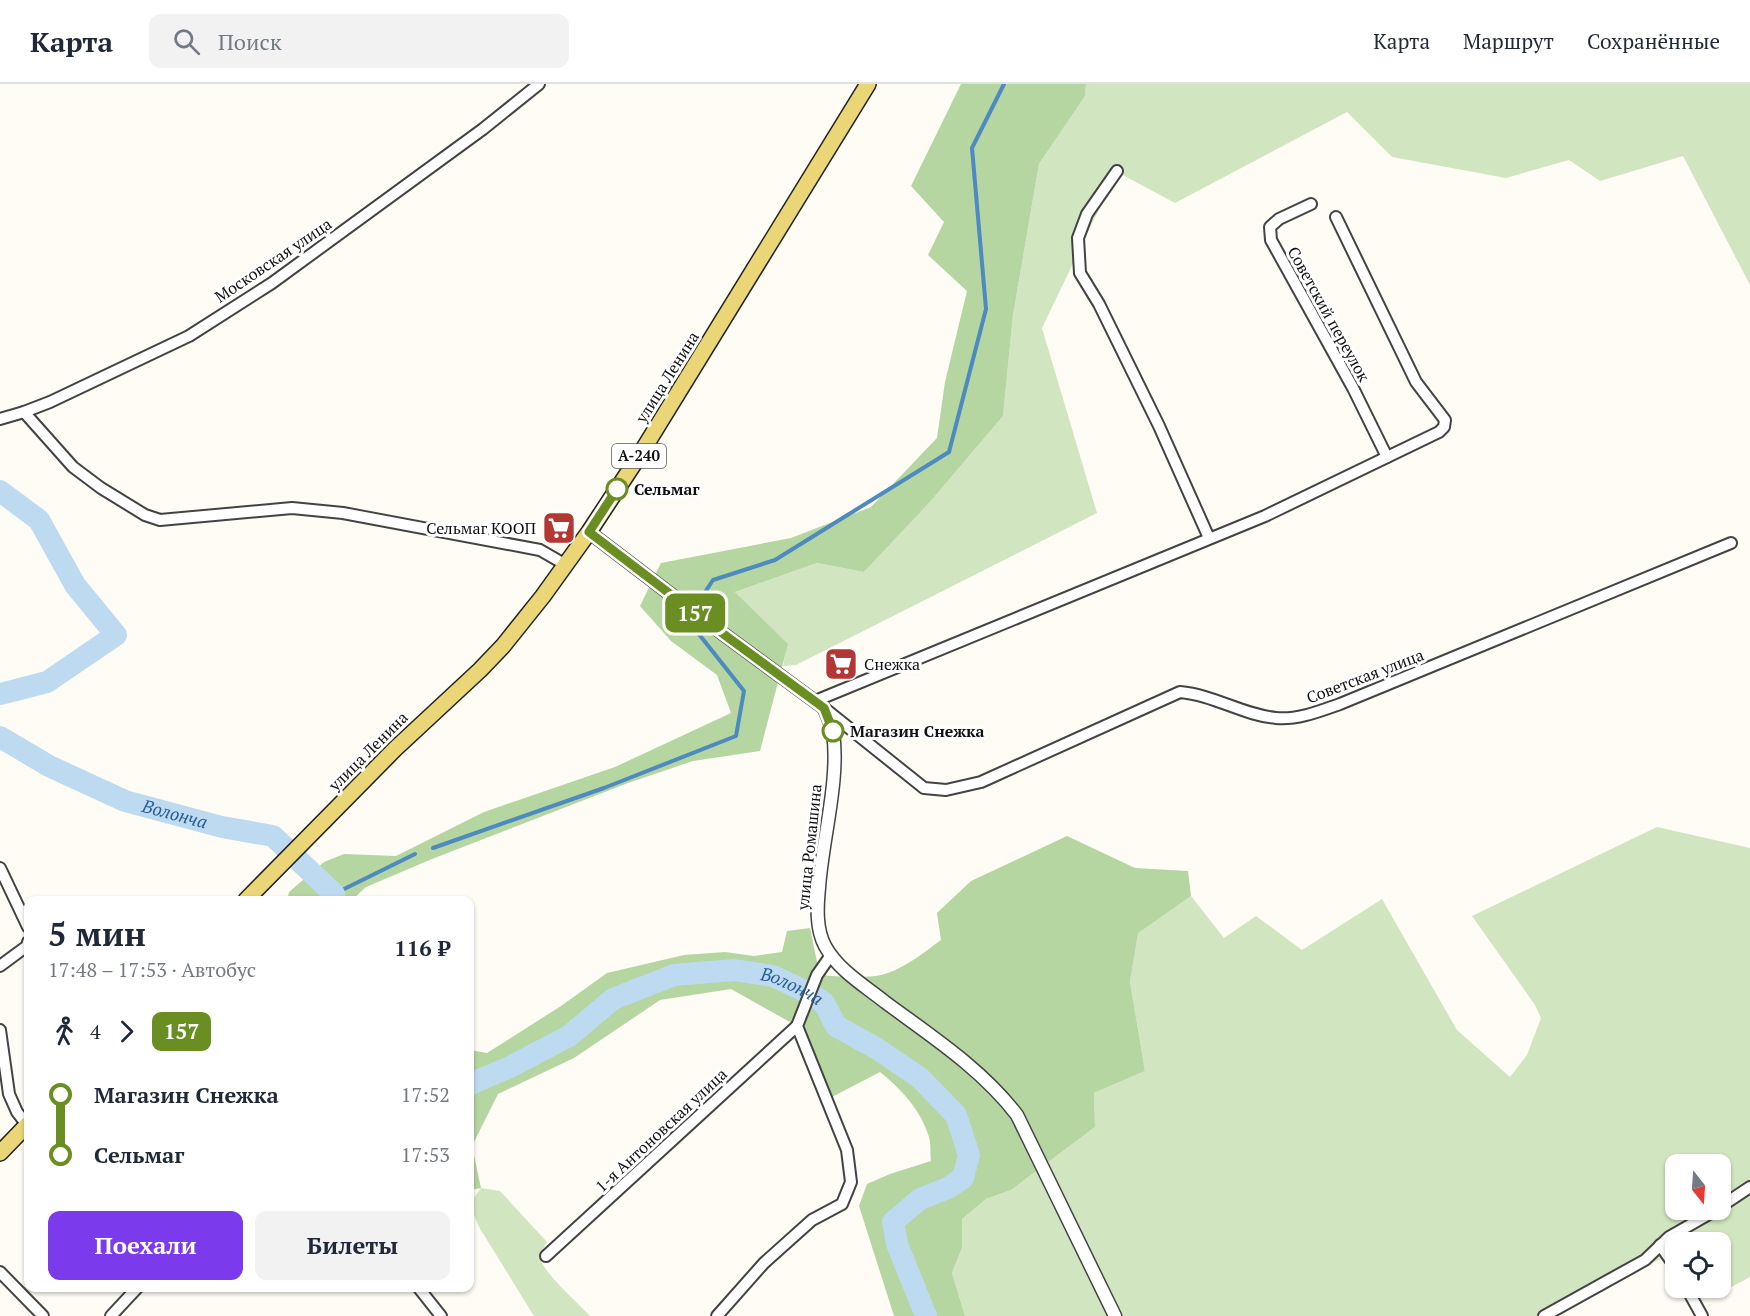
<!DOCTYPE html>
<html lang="ru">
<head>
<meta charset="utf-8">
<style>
	body { margin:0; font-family:"PT Serif",serif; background:#f2f2f3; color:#1f2937; height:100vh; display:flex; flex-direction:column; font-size:22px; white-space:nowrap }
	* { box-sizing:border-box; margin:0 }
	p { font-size:20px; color:#747a83 }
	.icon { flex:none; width:33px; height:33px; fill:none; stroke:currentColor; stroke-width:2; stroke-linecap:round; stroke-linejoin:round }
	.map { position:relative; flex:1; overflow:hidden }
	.details { position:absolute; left:24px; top:812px; width:450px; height:396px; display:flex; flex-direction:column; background:#fff; border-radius:12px; box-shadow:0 2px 4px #0004 }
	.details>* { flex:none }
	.badge { padding:0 12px; border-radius:9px; font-size:21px; line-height:39px }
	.needle { width:39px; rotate:163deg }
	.controls { position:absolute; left:1665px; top:1070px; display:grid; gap:12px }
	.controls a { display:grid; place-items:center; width:66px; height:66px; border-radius:12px; background:#fff; box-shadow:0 2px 4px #0004; font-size:30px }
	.map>.badge { position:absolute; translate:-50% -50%; box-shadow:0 0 0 3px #fff }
	.legs { display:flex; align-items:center; gap:9px; height:66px; padding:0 24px; font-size:20px }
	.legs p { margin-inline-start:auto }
	.head { display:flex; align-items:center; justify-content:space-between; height:102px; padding:0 24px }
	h1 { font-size:33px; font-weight:700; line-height:45px }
	.button { display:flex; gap:12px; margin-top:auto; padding:12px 24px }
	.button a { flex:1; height:69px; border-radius:12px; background:#7c3aed; color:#fff; font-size:24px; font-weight:700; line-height:69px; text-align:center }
	.button a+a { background:#f2f2f3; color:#1f2937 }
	ul { padding:0 24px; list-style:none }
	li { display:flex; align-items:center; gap:21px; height:60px; font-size:22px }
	li i { display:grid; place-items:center; width:9px; height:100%; margin:0 8px; background:currentColor }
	li i::after { content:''; width:15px; height:15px; margin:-8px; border:4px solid; border-radius:50%; background:#fff }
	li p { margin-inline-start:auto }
	li:first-child i { background:linear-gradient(#0000 50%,currentColor 0) }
	li:last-child i { background:linear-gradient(currentColor 50%,#0000 0) }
	header { display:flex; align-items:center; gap:36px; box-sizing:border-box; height:84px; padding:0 30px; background:#fff; border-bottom:2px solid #e0e1e3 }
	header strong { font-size:28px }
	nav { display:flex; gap:33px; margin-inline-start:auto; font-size:21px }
	.search { width:420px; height:54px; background:#f2f2f3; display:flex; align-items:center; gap:15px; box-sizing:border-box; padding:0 21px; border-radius:12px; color:#747a83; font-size:22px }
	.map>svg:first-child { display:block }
	.green { fill:#d1e6c0; fill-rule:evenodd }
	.forest { fill:#b5d5a1 }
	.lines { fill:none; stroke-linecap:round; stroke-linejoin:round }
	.stream { stroke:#4c8ac0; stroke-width:4 }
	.river { stroke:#bddaf0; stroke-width:22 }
	.minor-casing { stroke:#434343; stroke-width:14 }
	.tertiary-casing { stroke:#434343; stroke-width:15 }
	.primary-casing { stroke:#212121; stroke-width:18 }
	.minor { stroke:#fff; stroke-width:10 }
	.tertiary { stroke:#fff; stroke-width:12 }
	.primary { stroke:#ebd677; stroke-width:15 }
	.line-1-casing { stroke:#fff; stroke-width:14 }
	.line-1 { stroke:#6b8e23; stroke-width:9 }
	.stop-1-dot { fill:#fff; stroke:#6b8e23; stroke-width:3 }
	.labels { text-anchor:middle; stroke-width:6; stroke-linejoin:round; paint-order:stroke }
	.shield { fill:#fff; stroke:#585858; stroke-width:1.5 }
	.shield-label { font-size:15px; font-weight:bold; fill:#101010 }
	.street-label { font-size:16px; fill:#101010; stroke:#fff }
	.stop-label { font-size:16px; font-weight:bold; fill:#101010; stroke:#fff; text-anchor:start }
	.poi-label { font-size:16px; fill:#101010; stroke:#fff; text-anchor:end }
	.water-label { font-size:18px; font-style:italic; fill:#255d96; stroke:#fff }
</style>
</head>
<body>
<header>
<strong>Карта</strong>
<div class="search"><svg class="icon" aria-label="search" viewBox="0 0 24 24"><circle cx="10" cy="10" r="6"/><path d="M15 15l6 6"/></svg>Поиск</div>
<nav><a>Карта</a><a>Маршрут</a><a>Сохранённые</a></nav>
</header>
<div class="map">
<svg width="1750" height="1232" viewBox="0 0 1750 1232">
	<rect width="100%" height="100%" fill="#fefcf4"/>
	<!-- green -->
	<g class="green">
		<path d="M 1086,0 L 1750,0 L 1750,201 L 1683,72 L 1600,97 L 1569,76 L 1506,94 L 1392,73 L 1347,28 L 1175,119 L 1117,88 L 1042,244 L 1097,429 L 796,581 L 783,582 L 787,560 L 735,508 L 817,479 L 864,488 L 930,418 L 1003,332 L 1013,231 L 1039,80 L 1085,12 Z"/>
		<path d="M 1657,743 L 1750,764 L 1750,1193 L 1714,1212 L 1709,1203 L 1720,1203 L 1720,1158 L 1676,1158 L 1675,1168 L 1546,1232 L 965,1232 L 952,1189 L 962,1164 L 962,1135 L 986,1115 L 1011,1106 L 1095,1043 L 1094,1009 L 1145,987 L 1130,898 L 1138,848 L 1191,812 L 1224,854 L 1256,832 L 1302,866 L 1382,815 L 1457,946 L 1510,993 L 1527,971 L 1541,934 L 1535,921 L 1472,832 ZM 1676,1080 L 1720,1080 L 1720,1125 L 1676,1125 Z"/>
		<path d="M 481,1104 L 500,1107 L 547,1158 C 544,1163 540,1170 541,1176 C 544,1189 580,1221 590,1232 L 534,1232 L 479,1143 L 470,1120 Z"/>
	</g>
	<!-- forest -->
	<g class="forest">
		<path d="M 961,0 L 1086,0 L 1085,12 L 1039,80 L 1013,231 L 1003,332 L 930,418 L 864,488 L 817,479 L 735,508 L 788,560 L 760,667 L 693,677 L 628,699 L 432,775 L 366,803 L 352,816 L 287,816 L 289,808 L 324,778 L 344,770 L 396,772 L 484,728 L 615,683 L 731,629 L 717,591 L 671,557 L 640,522 L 661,479 L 791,454 L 871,423 L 937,354 L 945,298 L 967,207 L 928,171 L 944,138 L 911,102 Z"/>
		<path d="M 1067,752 L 1135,784 L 1188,787 L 1191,812 L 1138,849 L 1130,898 L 1145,987 L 1094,1009 L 1095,1043 L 1011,1106 L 986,1115 L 962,1135 L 962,1164 L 952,1189 L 965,1232 L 894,1232 L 859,1122 L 867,1100 L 890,1090 L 931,1077 C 930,1069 931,1060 929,1053 C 921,1026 901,1005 880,988 L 828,1015 L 797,942 L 731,905 L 660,916 L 574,974 L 498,1010 L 472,1062 L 481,1104 L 470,1106 L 470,966 L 487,969 L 561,922 L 607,889 L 684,871 L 725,868 L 754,872 L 782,868 L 787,847 L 810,844 L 817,878 L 817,891 C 838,892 868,896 888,889 C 906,883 926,867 941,856 L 937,829 L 971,797 Z"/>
	</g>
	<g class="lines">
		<!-- stream -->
		<g class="stream">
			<path d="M 698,519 L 713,496 L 775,476 L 949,368 L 986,225 L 972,64 L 1004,0"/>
			<path d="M 433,764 L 604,704 L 736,652 L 744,607 L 698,549 L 689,533"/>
			<path d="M 334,810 L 415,770"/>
		</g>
		<!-- river -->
		<g class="river">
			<path d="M 0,407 L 39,436 L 75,501 L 116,551 L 47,598 L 0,610"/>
			<path id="s1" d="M 0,653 L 49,682 L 125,717 L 222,743 L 273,752 L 334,810 L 331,816"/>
			<path id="s2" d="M 470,1000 L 508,984 L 569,952 L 613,915 L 674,891 L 734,886 L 773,892 L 809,909 L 824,919 L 836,942 L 876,964 L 920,994 L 956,1031 L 969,1071 L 963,1094 L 948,1104 L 920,1115 L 893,1138 L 897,1160 L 926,1232"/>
		</g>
		<!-- minor casing -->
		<g class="minor-casing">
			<g id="minor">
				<path d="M 1117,87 L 1087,130 L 1078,154 L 1080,189 L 1099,220 L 1159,342 L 1209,454"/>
				<path d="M 1311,120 L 1279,135 L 1270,143 L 1271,156 L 1353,304 L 1387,373"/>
				<path d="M 24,328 L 73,383 L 101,404 L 145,431 L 160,436 L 292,424 L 343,429 L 540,466 L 566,481"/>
				<path d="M 0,335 L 24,328 L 50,318 L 189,252 L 272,199 L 483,45 L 539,0"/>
				<path d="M 815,617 L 1265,432 L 1439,348 L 1444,343 L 1445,336 L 1416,298 L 1336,133"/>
				<path d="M 824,624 L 924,704 L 946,706 L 981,698 L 1180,608 C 1214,611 1243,631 1276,634 C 1298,636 1320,627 1340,620 L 1731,459"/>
				<path d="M 0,784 L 28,843"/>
				<path d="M 0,882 L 27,862 L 28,858"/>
				<path d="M 0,946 L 9,1010 L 17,1028 L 27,1041"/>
				<path d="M 1720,1123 L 1750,1103"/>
				<path d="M 1660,1161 L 1676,1184"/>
				<path d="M 546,1172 L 797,942"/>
				<path d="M 0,1188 L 43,1232"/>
				<path d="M 418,1203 L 441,1232"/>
				<path d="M 1686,1203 L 1702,1232"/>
				<path d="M 111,1232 L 138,1203"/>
				<path d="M 717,1232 L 764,1179 L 812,1136 L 842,1120 L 851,1098 L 847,1066 L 797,942 L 817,891 L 831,871"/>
				<path d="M 1544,1232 L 1645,1176 L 1669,1153 L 1718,1125"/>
			</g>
		</g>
		<!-- tertiary casing -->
		<g class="tertiary-casing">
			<path id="tertiary" d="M 589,448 L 699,532 L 824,624 C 827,632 832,641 833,649 C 840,695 822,757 819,804 C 817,824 816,845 825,862 C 838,886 865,902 885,918 C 931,952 982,985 1017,1031 L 1115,1232"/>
		</g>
		<!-- primary casing -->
		<g class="primary-casing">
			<g id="primary">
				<path d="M 246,816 L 395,665 L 480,586 L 503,562 L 543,512 L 589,448 L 641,369 L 868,0"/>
				<path d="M 0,1069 L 28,1040"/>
			</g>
		</g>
		<!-- minor -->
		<use href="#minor" class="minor"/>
		<!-- tertiary -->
		<use href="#tertiary" class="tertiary"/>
		<!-- primary -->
		<use href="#primary" class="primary"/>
	</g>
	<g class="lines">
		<!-- line-1 casing -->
		<g class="line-1-casing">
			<path id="line-1" d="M 617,405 L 589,448 L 699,532 L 824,624 L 833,647"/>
		</g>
		<!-- line-1 -->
		<use href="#line-1" class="line-1"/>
	</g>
	<!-- icons -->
	<defs>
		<g id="supermarket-square" transform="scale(1.725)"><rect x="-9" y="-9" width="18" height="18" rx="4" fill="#b23735" stroke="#fff"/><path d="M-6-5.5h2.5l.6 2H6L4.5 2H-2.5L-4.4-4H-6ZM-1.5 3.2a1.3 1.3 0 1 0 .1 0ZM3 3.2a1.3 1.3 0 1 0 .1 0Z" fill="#fff"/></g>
	</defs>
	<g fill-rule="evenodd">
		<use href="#supermarket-square" x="559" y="444"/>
		<use href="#supermarket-square" x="841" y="580"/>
	</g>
	<!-- markers -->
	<g class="stop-1-dot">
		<circle cx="617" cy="405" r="10"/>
		<circle cx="833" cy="647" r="10"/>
	</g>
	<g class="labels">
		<!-- shield labels -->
		<rect class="shield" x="612" y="360" width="54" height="24" rx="4.5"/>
		<g class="shield-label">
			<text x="639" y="377">А-240</text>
		</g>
		<!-- street labels -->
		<g class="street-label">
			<text transform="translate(273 176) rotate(-34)" y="6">Московская улица</text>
			<text transform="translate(1329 230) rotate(61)" y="6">Советский переулок</text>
			<text transform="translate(667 293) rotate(-58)" y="6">улица Ленина</text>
			<text transform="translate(1365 592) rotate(-21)" y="6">Советская улица</text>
			<text transform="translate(368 667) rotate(-45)" y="6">улица Ленина</text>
			<text transform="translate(809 763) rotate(-84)" y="6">улица Ромашина</text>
			<text transform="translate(661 1046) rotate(-43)" y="6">1-я Антоновская улица</text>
		</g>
		<!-- stop labels -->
		<g class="stop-label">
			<text x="634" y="411">Сельмаг</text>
			<text x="850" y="653">Магазин Снежка</text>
		</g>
		<!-- poi labels -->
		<g class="poi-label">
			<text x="536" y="450">Сельмаг КООП</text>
			<text x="864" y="586" text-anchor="start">Снежка</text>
		</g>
		<!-- water labels -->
		<g class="water-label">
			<text dy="6" stroke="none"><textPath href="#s1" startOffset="192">Волонча</textPath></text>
			<text dy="6" stroke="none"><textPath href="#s2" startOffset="354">Волонча</textPath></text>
		</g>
	</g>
</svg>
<div class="controls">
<a><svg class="needle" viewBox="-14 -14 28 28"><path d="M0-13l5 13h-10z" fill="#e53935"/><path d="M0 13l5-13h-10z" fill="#747a83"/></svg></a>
<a><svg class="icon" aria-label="locate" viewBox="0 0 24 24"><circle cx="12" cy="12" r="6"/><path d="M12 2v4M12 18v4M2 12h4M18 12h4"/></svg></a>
</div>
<b class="badge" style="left:695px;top:529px;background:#6b8e23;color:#fff">157</b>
<section class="details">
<div class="head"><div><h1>5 мин</h1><p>17:48 – 17:53 · Автобус</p></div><b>116 ₽</b></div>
<div class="legs"><svg class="icon" aria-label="walk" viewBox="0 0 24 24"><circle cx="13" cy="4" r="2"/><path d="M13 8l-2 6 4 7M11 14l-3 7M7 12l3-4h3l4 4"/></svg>4<svg class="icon" aria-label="forward" viewBox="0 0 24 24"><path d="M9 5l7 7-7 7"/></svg><b class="badge" style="background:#6b8e23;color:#fff">157</b></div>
<ul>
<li><i style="color:#6b8e23"></i><b>Магазин Снежка</b><p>17:52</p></li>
<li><i style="color:#6b8e23"></i><b>Сельмаг</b><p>17:53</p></li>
</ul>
<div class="button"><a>Поехали</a><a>Билеты</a></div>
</section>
</div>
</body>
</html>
